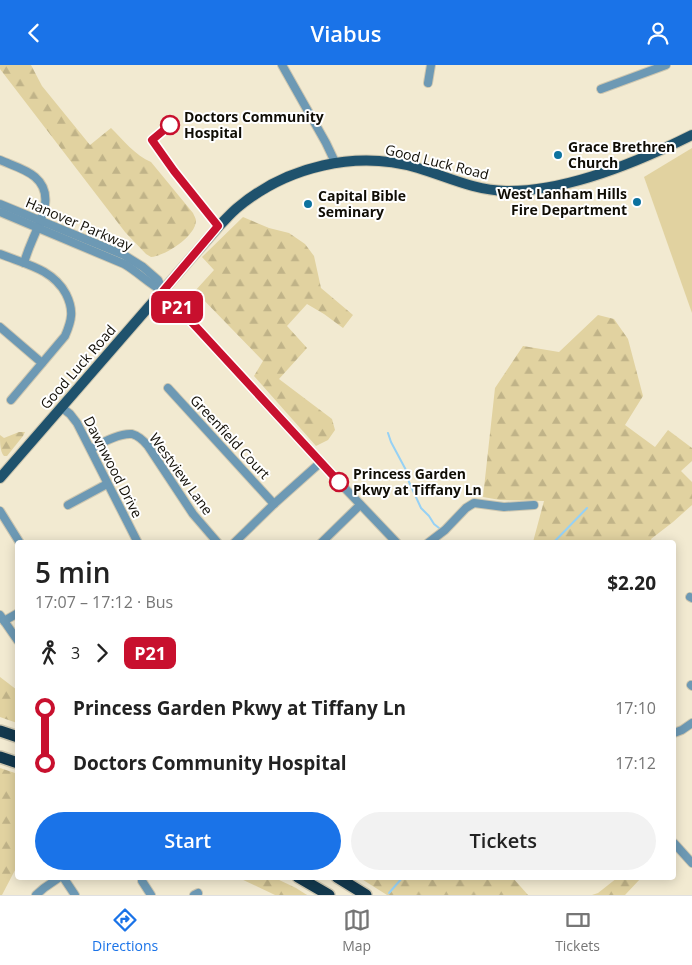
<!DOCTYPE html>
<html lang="en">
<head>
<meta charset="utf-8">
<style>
	body { margin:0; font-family:"Open Sans",sans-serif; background:#f2f2f2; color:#222; height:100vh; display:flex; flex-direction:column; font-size:19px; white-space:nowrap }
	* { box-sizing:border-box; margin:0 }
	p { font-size:16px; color:#767676 }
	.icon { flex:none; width:28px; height:28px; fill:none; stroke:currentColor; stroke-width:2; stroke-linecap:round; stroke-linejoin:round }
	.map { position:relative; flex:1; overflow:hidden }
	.sheet { position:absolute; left:15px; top:475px; width:661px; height:340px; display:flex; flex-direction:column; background:#fff; border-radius:5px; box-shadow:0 2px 12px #0003 }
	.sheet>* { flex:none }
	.badge { padding:0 10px; border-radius:8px; font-size:18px; line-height:32px }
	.map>.badge { position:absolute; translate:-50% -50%; box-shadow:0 0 0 2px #fff }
	.legs { display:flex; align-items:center; gap:8px; height:55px; padding:0 20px; font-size:16px }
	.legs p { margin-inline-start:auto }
	.headline { display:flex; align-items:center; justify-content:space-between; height:85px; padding:0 20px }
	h1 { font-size:28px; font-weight:600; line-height:38px }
	.cta { display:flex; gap:10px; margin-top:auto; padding:10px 20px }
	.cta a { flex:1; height:58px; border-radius:30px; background:#1a73e8; color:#fff; font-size:20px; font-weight:600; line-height:58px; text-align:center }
	.cta a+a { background:#f2f2f2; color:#222 }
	ul { padding:0 20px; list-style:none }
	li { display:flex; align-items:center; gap:18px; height:55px; font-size:19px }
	li i { display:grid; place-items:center; width:8px; height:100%; margin:0 6px; background:currentColor }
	li i::after { content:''; width:12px; height:12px; margin:-6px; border:4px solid; border-radius:50%; background:#fff }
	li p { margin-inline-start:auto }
	li:first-child i { background:linear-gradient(#0000 50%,currentColor 0) }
	li:last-child i { background:linear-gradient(currentColor 50%,#0000 0) }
	header { display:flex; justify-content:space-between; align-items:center; height:65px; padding:0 20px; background:#1a73e8; color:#fff; font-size:22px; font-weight:600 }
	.tabs { display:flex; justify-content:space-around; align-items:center; height:70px; border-top:1px solid #e0e0e0; background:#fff; font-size:14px; color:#767676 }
	.tabs a { display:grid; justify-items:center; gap:2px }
	.tabs .current { color:#1a73e8 }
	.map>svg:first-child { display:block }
	.forest { fill:url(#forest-firs) }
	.park { fill:#e1d2a0 }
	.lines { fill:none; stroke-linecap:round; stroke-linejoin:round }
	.stream { stroke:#96d1f5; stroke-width:2 }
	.minor-casing { stroke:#cec7b0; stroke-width:10 }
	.major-casing { stroke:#cec7b0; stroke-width:12 }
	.highway-casing { stroke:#cec7b0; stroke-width:14 }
	.minor { stroke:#6d99b4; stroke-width:8 }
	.major { stroke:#1f526d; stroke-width:10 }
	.highway { stroke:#13384d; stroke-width:11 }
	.line-1-casing { stroke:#fff; stroke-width:11 }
	.line-1 { stroke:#c8102e; stroke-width:8 }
	.stop-1-dot { fill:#fff; stroke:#c8102e; stroke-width:2.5 }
	.poi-dot { fill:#0c729f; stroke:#fff; stroke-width:2 }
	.labels { text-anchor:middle; stroke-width:4; stroke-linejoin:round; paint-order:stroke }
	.stop-label { font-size:14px; font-weight:bold; fill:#100d05; stroke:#fff; text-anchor:start }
	.poi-label { font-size:14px; font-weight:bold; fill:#100d05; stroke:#fff; text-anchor:start }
	.street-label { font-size:14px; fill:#100d05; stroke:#fff }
</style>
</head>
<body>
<header><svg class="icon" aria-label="back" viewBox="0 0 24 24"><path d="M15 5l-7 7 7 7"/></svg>Viabus<svg class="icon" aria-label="person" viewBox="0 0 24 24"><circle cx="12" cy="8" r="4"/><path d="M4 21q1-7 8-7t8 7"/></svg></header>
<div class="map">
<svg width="692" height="830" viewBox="0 0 692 830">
	<defs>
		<pattern id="forest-firs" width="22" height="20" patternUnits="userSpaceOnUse" patternTransform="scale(1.25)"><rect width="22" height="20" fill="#e1d2a0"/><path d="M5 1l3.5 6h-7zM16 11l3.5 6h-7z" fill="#c0b388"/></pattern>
	</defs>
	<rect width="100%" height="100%" fill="#f2ead1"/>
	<!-- forest -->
	<g class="forest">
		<path d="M 0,0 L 31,0 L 42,21 L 90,80 L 111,63 C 122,74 136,91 151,97 L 193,148 C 194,151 196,153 196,156 C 195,172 165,191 151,192 L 146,189 L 125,167 L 0,4 Z"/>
		<path d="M 243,152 L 269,163 L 289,168 L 305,179 L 314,191 L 321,223 L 353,250 L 343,263 L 324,249 L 307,239 L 287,261 L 307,283 L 279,314 L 332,354 L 335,365 L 328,375 L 316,381 L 254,311 L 263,296 L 195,226 L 214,205 L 202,192 Z"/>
		<path d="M 598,250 L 614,254 L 628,274 L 643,331 L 625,360 L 655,382 L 668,365 L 692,383 L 692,396 L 681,406 L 692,417 L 692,440 L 673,457 L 651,474 L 652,477 L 533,477 L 544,436 L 500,435 L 483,432 L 495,323 L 523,281 L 559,287 Z"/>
		<path d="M 19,367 L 25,367 L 23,371 L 7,391 L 4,391 C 0,387 0,377 0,370 L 4,373 Z"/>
		<path d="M 0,612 L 17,625 L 17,658 L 0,652 Z"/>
		<path d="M 0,703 L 18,709 L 17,802 L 14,807 L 2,830 L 0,830 Z"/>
		<path d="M 239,813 L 275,813 L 296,823 L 307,830 L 275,830 Z"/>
		<path d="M 360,813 L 513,813 L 528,830 L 387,830 Z"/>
		<path d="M 617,813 L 641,813 L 625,830 L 592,830 L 598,828 Z"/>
	</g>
	<!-- park -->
	<path class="park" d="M 692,83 L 692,248 L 644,112 Z"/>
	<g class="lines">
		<!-- stream -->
		<g class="stream">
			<path d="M 388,368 L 391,377 L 407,407 L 409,417 L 421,443 L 429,451 L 434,459 L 439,463"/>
			<path d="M 553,478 L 587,443"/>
			<path d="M 389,828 L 403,812"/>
		</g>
		<!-- minor casing -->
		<g class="minor-casing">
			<g id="minor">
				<path d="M 282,0 L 326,78 L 335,97"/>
				<path d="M 428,18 L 431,0"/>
				<path d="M 601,24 L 666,0"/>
				<path d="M 0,95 C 11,100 26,104 35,112 C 56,130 40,156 32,176 C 29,183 26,191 24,198"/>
				<path d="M 0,139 L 124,190 L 143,202 L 158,215 L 163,226"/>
				<path d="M 0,147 L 124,199 C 138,207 149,219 163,226 L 339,417 L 397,478"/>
				<path d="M 0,189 C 25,199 53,204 66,229 C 74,245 72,255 65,271 L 11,335"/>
				<path d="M 0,262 L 42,298"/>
				<path d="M 168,323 L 274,439"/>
				<path d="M 61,342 L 70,349 L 77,358 L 138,478"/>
				<path d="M 91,384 C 101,378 120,368 132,369 C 139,371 144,376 148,381 L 193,449 L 218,478"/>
				<path d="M 68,440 L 107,419"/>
				<path d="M 0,446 L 20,478"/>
				<path d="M 234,478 L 274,439 L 321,397"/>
				<path d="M 321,478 L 360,440"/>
				<path d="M 428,478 L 445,465 L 466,443 L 474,438 L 504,442 L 534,440"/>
				<path d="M 690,532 L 692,533"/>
				<path d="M 0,550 L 18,576"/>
				<path d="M 4,556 L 18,548"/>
				<path d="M 691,620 L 692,621"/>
				<path d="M 674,668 L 682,665 L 692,658"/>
				<path d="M 674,778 L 692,798"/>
				<path d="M 63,812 L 75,830"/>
				<path d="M 142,812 L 142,816 L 151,830"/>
				<path d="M 36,830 L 44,823 L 60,812"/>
				<path d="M 194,830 L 198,828"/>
			</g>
		</g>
		<!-- major casing -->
		<g class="major-casing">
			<path id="major" d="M 0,413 L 219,161 C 225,155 231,148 237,143 C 287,101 356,85 418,103 C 448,112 473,125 506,126 C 567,127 638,97 692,70"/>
		</g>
		<!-- highway casing -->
		<g class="highway-casing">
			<g id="highway">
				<path d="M 0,666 L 18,672"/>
				<path d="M 0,692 L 18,698"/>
				<path d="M 298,812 L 329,830"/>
				<path d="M 337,812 L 366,830"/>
			</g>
		</g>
		<!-- minor -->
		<use href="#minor" class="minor"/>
		<!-- major -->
		<use href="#major" class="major"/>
		<!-- highway -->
		<use href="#highway" class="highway"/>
	</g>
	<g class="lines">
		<!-- line-1 casing -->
		<g class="line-1-casing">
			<path id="line-1" d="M 170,60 L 152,75 L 174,106 L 218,161 L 163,226 L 339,417"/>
		</g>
		<!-- line-1 -->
		<use href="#line-1" class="line-1"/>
	</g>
	<!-- markers -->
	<g class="stop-1-dot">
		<circle cx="170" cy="60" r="9"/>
		<circle cx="339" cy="417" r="9"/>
	</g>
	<g class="poi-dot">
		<circle cx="558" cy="90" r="5"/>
		<circle cx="637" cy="137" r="5"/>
		<circle cx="308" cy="139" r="5"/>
	</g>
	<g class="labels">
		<!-- stop labels -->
		<g class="stop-label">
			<text x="184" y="57">Doctors Community<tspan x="184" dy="16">Hospital</tspan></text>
			<text x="353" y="414">Princess Garden<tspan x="353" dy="16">Pkwy at Tiffany Ln</tspan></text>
		</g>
		<!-- poi labels -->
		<g class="poi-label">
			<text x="568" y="87">Grace Brethren<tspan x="568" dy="16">Church</tspan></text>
			<text x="627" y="134" text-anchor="end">West Lanham Hills<tspan x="627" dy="16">Fire Department</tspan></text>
			<text x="318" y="136">Capital Bible<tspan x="318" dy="16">Seminary</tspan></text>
		</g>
		<!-- street labels -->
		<g class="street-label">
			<text transform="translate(437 97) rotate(14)" y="5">Good Luck Road</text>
			<text transform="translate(79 159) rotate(23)" y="5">Hanover Parkway</text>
			<text transform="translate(78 302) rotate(-49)" y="5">Good Luck Road</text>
			<text transform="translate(230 372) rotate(47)" y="5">Greenfield Court</text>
			<text transform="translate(113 402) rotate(63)" y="5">Dawnwood Drive</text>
			<text transform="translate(181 409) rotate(54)" y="5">Westview Lane</text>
		</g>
	</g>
</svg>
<b class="badge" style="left:177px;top:242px;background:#c8102e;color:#fff">P21</b>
<section class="sheet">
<div class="headline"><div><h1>5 min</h1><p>17:07 – 17:12 · Bus</p></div><b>$2.20</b></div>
<div class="legs"><svg class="icon" aria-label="walk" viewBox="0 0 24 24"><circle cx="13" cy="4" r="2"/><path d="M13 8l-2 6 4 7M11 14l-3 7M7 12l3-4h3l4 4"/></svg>3<svg class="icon" aria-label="forward" viewBox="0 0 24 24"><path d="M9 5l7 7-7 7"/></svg><b class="badge" style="background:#c8102e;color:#fff">P21</b></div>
<ul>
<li><i style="color:#c8102e"></i><b>Princess Garden Pkwy at Tiffany Ln</b><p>17:10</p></li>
<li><i style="color:#c8102e"></i><b>Doctors Community Hospital</b><p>17:12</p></li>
</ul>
<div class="cta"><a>Start</a><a>Tickets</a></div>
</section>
</div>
<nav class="tabs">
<a class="current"><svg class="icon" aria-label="directions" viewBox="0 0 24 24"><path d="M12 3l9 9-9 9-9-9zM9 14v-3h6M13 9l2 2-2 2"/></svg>Directions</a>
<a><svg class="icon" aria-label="map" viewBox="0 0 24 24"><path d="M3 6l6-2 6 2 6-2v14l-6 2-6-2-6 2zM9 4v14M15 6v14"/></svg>Map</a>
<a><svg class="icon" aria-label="tickets" viewBox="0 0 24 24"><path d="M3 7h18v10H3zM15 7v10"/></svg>Tickets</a>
</nav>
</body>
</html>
